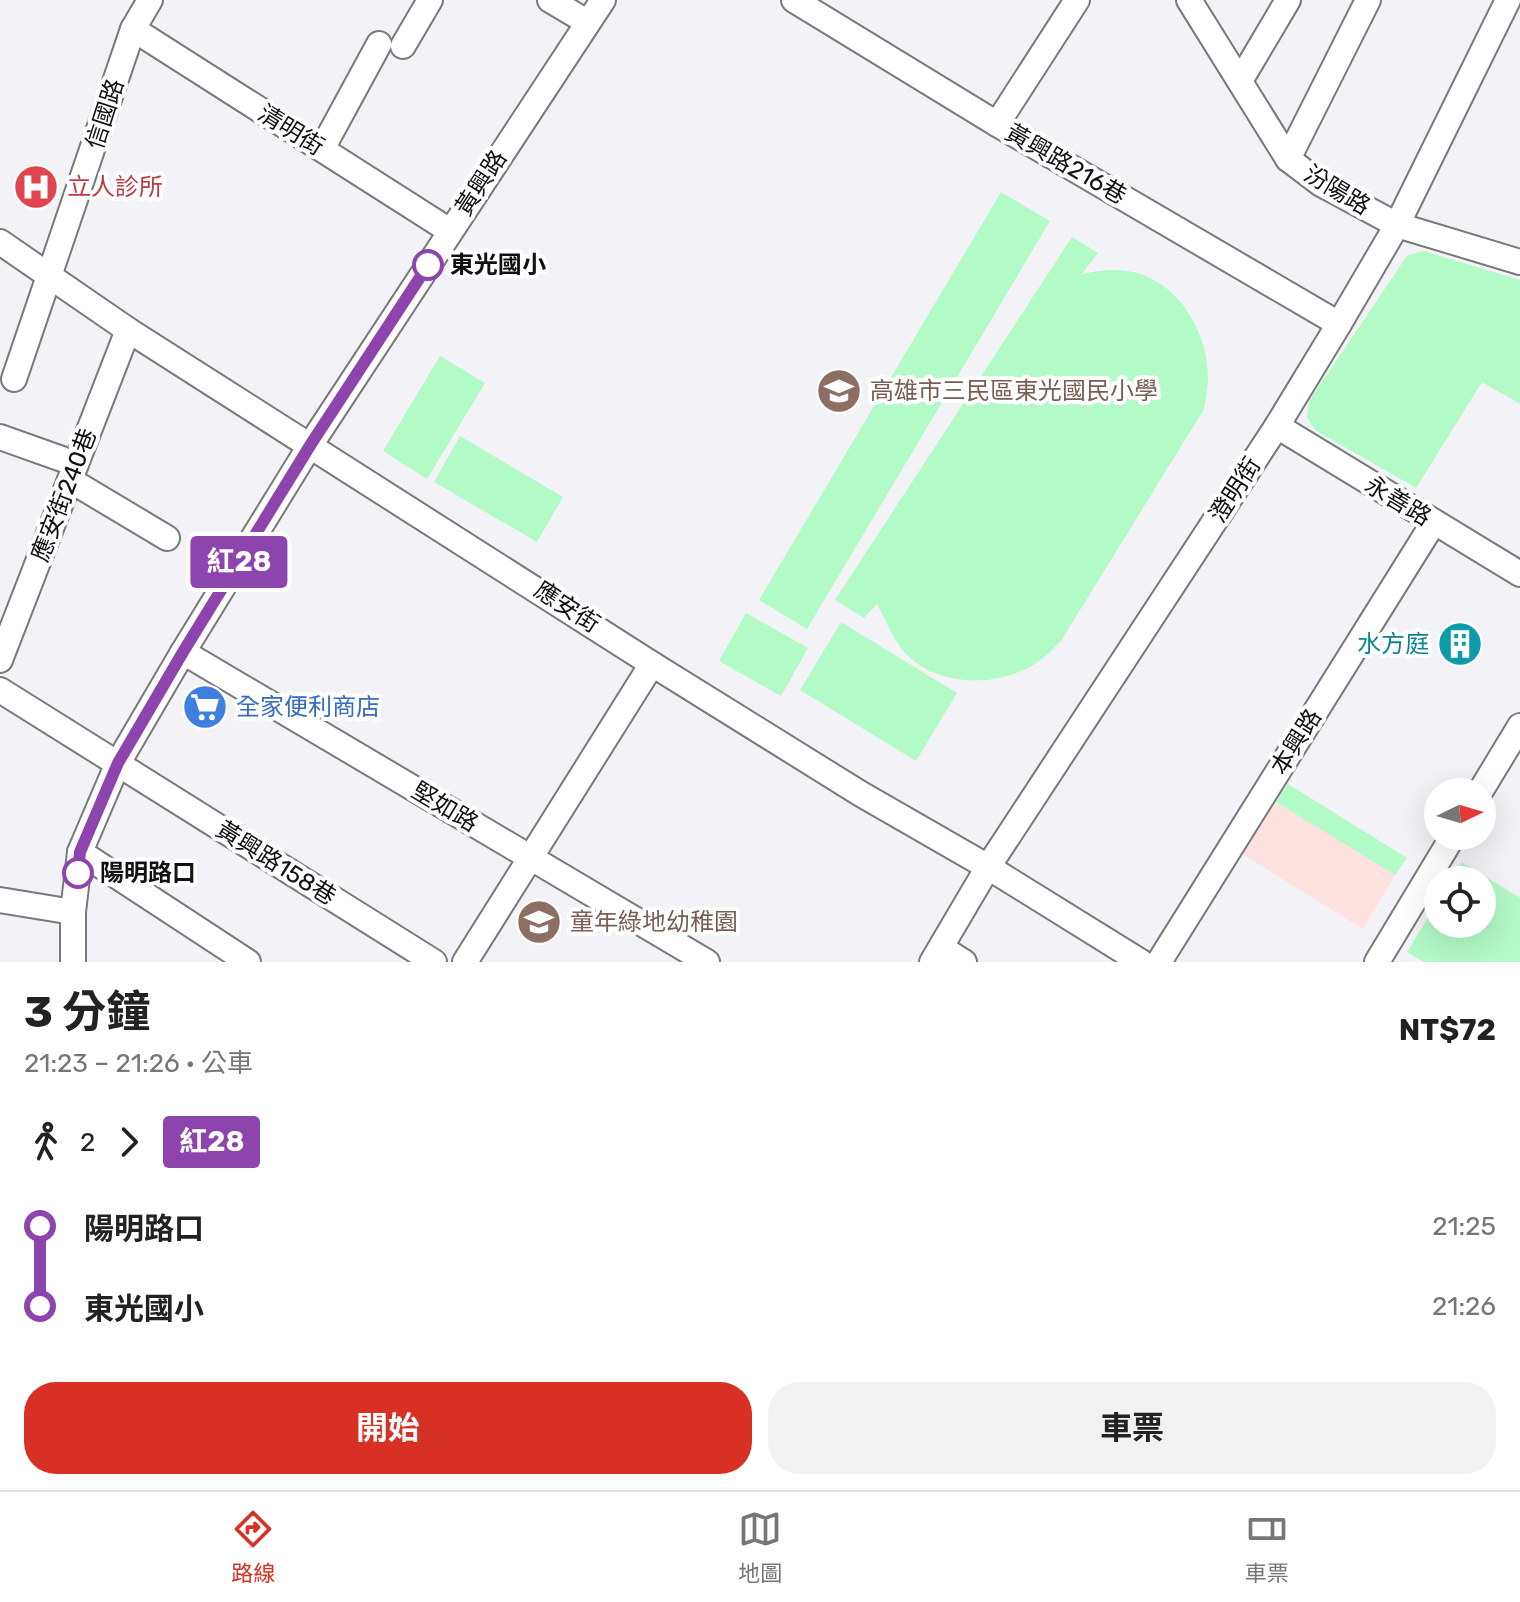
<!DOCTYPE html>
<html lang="zh-TW">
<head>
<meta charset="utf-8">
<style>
	body { margin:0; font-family:Rubik,"Noto Sans TC",sans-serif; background:#f2f2f2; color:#222; height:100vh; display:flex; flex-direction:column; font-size:30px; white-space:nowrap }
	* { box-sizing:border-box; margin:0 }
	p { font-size:26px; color:#767676 }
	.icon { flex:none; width:44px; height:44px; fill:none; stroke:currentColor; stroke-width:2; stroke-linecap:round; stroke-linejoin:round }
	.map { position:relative; height:962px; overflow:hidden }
	.details { display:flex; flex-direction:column; background:#fff; flex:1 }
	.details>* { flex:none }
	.badge { padding:0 16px; border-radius:6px; font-size:28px; line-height:52px }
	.needle { width:52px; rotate:85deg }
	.controls { position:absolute; left:1424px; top:778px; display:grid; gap:16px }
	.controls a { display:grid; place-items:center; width:72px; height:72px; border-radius:50%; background:#fff; box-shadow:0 8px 32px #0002; font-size:40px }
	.map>.badge { position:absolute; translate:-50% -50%; box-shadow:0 0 0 4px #fff }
	.legs { display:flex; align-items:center; gap:12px; height:88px; padding:0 24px; font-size:26px }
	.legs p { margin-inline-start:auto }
	.headline { display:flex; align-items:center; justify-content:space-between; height:136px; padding:0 24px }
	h1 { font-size:44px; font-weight:700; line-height:60px }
	.button { display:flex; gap:16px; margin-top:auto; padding:16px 24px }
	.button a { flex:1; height:92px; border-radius:32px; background:#d93025; color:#fff; font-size:32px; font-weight:700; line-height:92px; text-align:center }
	.button a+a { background:#f2f2f2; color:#222 }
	ul { padding:0 24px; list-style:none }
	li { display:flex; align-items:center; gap:28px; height:80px; font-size:30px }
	li i { display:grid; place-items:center; width:12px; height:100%; margin:0 10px; background:currentColor }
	li i::after { content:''; width:20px; height:20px; margin:-10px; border:6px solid; border-radius:50%; background:#fff }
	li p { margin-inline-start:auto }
	li:first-child i { background:linear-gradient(#0000 50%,currentColor 0) }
	li:last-child i { background:linear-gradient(currentColor 50%,#0000 0) }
	.tab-bar { display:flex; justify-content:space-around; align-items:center; height:112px; border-top:2px solid #e0e0e0; background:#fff; font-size:22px; color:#767676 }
	.tab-bar a { display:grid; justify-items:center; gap:4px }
	.tab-bar .active { color:#d93025 }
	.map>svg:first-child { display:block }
	.commercial { fill:#fde2e0 }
	.green { fill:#b2fac6 }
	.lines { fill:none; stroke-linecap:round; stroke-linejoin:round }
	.minor-casing { stroke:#79797c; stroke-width:28 }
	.minor { stroke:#fff; stroke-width:24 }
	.line-1-casing { stroke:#fff; stroke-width:18 }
	.line-1 { stroke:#8e44ad; stroke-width:12 }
	.stop-1-dot { fill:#fff; stroke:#8e44ad; stroke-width:4 }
	.labels { text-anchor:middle; stroke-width:8; stroke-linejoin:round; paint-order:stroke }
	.street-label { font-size:24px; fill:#111113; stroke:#fff }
	.health-label { font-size:24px; fill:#be3a42; stroke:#fff; text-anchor:start }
	.stop-label { font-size:24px; font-weight:bold; fill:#111113; stroke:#fff; text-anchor:start }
	.education-label { font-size:24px; fill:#785e54; stroke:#fff; text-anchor:start }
	.culture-label { font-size:24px; fill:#0d838f; stroke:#fff; text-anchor:end }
	.shop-label { font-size:24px; fill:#366cbe; stroke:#fff; text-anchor:start }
</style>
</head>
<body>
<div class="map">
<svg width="1520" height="962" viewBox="0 0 1520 962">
	<rect width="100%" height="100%" fill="#f3f3f7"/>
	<!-- commercial -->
	<path class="commercial" d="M 1276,802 L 1395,875 L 1363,929 L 1242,854 Z"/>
	<!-- green -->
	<g class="green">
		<path d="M 1001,192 L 1050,221 L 807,629 L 759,600 Z"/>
		<path d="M 1072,237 L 1098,253 L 1082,274 C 1104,270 1129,267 1150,278 C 1186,295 1208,339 1208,377 C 1208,387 1206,398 1204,409 L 1061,641 C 1049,653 1037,665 1021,671 C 983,688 928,683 901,648 C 891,635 885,618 877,604 L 864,618 L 835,600 Z"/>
		<path d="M 1424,251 L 1520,280 L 1520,404 L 1482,382 L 1416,488 L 1315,430 L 1307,417 L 1309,401 L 1407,256 Z"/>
		<path d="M 440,356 L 485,383 L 427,479 L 383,451 Z"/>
		<path d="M 460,436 L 563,497 L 537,542 L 434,482 Z"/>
		<path d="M 746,613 L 808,648 L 781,696 L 719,661 Z"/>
		<path d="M 841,622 L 957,693 L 916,761 L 800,690 Z"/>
		<path d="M 1288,784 L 1407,858 L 1395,875 L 1276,802 Z"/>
		<path d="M 1462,862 L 1520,898 L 1520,962 L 1423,962 L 1407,952 L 1438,901 L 1438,924 L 1482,924 L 1482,880 L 1451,880 Z"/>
	</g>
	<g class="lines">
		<!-- minor casing -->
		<g class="minor-casing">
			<g id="minor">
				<path d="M 550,0 L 587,22"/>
				<path d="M 794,0 L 997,124 L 1339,324"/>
				<path d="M 1189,0 L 1288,159 L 1321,184 L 1397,225 L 1520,262"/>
				<path d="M 133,29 L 450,231"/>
				<path d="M 403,46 L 430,0"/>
				<path d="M 1240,81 L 1288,0"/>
				<path d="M 997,124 L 1077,0"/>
				<path d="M 322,149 L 379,44"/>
				<path d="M 1288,159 L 1368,0"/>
				<path d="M 0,242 L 128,330 L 652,664 L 861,794 L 988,867 L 1141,962"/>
				<path d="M 14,379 L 133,29 L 150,0"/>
				<path d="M 1277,426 L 1520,574"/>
				<path d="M 0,437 L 76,464"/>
				<path d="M 70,480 L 167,538"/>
				<path d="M 183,652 L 707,962"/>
				<path d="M 0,660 L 128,330"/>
				<path d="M 0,690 L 434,962"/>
				<path d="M 1480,792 L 1520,726"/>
				<path d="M 80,852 L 248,962"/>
				<path d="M 0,900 L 73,912"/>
				<path d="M 942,948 L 964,962"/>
				<path d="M 73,962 L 73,912 L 80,852 L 118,763 L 183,652 L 311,444 L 603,0"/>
				<path d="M 465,962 L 652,664"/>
				<path d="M 932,962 L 988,867 L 1277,426 L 1339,324 L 1397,225 L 1508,0"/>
				<path d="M 1159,962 L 1434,522"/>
				<path d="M 1377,962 L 1453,836"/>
			</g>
		</g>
		<!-- minor -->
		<use href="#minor" class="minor"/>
	</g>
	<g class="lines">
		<!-- line-1 casing -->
		<g class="line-1-casing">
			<path id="line-1" d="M 78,873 L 80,852 L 118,763 L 183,652 L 311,444 L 428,265"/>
		</g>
		<!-- line-1 -->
		<use href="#line-1" class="line-1"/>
	</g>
	<!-- icons -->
	<defs>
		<g id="hospital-disc" transform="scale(2.3)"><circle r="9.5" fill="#e0444e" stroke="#fff"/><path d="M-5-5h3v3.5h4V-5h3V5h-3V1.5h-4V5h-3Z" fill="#fff"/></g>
		<g id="school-disc" transform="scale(2.3)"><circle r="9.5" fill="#8d6e63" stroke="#fff"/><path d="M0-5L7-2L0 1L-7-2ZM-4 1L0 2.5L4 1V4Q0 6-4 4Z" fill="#fff"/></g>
		<g id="building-disc" transform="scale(2.3)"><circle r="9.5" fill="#0f9aa8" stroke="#fff"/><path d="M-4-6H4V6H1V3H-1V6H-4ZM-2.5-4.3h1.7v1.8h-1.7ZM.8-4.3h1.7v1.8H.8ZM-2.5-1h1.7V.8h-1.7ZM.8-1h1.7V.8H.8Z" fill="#fff"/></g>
		<g id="supermarket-disc" transform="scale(2.3)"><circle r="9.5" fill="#3f7fe0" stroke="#fff"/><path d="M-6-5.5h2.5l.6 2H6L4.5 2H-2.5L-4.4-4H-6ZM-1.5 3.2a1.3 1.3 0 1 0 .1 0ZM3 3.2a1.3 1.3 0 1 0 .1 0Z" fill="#fff"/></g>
	</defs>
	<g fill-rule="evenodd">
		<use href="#hospital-disc" x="36" y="187"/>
		<use href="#school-disc" x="839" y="391"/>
		<use href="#building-disc" x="1460" y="644"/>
		<use href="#supermarket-disc" x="205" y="707"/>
		<use href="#school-disc" x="539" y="922"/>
	</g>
	<!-- markers -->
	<g class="stop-1-dot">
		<circle cx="428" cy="265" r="14"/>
		<circle cx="78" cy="873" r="14"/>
	</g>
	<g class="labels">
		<!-- street labels -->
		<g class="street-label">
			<text transform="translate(105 114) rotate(-72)" y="8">信國路</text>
			<text transform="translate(291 130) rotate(32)" y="8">清明街</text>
			<text transform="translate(1066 164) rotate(30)" y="8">黃興路216巷</text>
			<text transform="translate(481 183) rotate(-57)" y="8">黃興路</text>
			<text transform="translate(1337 190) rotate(31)" y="8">汾陽路</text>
			<text transform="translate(1235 490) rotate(-57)" y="8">澄明街</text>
			<text transform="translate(64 495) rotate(-69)" y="8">應安街240巷</text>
			<text transform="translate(1398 501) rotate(31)" y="8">永善路</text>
			<text transform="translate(567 607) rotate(33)" y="8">應安街</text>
			<text transform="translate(1296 742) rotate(-58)" y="8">本興路</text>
			<text transform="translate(445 807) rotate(31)" y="8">堅如路</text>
			<text transform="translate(276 863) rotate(32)" y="8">黃興路158巷</text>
		</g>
		<!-- health labels -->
		<g class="health-label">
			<text x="67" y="195">立人診所</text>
		</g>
		<!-- stop labels -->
		<g class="stop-label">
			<text x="450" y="273">東光國小</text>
			<text x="100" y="881">陽明路口</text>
		</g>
		<!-- education labels -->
		<g class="education-label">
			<text x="870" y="399">高雄市三民區東光國民小學</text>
			<text x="570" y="930">童年綠地幼稚園</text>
		</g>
		<!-- culture labels -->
		<g class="culture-label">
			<text x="1429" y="652">水方庭</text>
		</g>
		<!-- shop labels -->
		<g class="shop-label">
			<text x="236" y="715">全家便利商店</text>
		</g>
	</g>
</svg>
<div class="controls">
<a><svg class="needle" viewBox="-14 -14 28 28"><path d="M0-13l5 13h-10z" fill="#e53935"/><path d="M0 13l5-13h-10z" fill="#767676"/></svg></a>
<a><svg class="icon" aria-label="locate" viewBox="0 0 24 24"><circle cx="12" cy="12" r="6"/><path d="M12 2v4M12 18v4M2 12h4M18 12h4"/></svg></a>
</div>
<b class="badge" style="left:239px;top:562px;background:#8e44ad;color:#fff">紅28</b>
</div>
<section class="details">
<div class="headline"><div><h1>3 分鐘</h1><p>21:23 – 21:26 · 公車</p></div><b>NT$72</b></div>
<div class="legs"><svg class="icon" aria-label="walk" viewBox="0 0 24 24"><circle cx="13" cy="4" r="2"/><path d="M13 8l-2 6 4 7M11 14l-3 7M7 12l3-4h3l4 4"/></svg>2<svg class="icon" aria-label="forward" viewBox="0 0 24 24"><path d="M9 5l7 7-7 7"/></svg><b class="badge" style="background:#8e44ad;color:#fff">紅28</b></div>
<ul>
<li><i style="color:#8e44ad"></i><b>陽明路口</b><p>21:25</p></li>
<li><i style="color:#8e44ad"></i><b>東光國小</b><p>21:26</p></li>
</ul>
<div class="button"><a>開始</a><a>車票</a></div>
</section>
<nav class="tab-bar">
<a class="active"><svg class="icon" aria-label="directions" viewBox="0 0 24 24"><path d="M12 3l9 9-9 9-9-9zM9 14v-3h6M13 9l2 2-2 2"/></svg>路線</a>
<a><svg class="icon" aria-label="map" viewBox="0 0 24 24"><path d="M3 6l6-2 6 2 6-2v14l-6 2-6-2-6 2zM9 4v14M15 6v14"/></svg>地圖</a>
<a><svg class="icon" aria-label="tickets" viewBox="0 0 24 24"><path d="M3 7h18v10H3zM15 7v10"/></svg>車票</a>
</nav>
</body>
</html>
